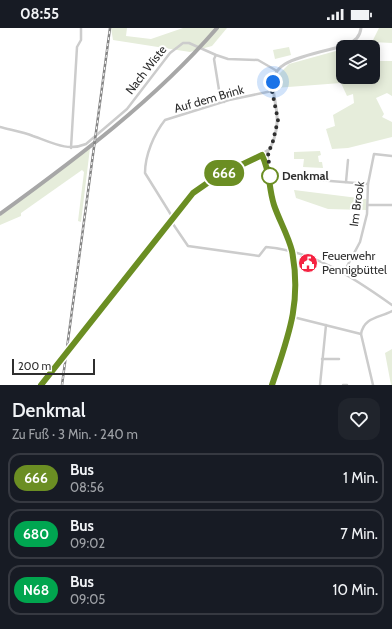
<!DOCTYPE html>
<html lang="de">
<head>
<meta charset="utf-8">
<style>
	body { margin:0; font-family:Cabin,sans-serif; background:#20242c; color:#f1f3f6; height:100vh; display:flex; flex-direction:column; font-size:15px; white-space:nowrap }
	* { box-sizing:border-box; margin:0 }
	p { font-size:13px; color:#9ea1a6 }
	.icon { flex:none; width:22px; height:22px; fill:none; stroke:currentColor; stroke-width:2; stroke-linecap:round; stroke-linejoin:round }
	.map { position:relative; height:357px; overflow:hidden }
	.panel { display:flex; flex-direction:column; background:#171b24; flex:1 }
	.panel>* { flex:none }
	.badge { padding:0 8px; border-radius:13px; font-size:14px; line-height:26px }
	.buttons { position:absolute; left:336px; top:12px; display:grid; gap:8px }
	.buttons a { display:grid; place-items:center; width:44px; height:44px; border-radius:8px; background:#171b24; box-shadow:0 2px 10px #0003; font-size:20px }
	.scale { position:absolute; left:12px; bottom:10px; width:83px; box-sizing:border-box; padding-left:4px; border:2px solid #2f2f2f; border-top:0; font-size:11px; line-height:14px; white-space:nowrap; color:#2f2f2f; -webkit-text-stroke:3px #fff; paint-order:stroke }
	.you { position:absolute; width:20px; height:20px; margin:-10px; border:3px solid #fff; border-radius:50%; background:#1a73e8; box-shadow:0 0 0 6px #1a73e833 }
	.map>.badge { position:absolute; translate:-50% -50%; box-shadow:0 0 0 2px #fff }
	.round { display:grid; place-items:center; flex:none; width:42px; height:42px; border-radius:12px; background:#20242c }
	.overview { display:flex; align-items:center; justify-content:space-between; height:68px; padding:0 12px }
	h1 { font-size:19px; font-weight:600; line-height:30px }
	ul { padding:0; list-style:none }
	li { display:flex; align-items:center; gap:12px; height:50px; margin:0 8px 6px; padding:0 4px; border:2px solid #363941; border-radius:12px }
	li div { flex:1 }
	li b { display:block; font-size:15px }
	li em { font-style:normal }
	li .badge { min-width:44px; font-weight:700; text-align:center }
	.status { display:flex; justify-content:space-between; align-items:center; height:28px; padding:0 20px; background:#171b24; direction:ltr }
	.status svg { height:11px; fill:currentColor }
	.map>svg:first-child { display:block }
	.green { fill:#e6eddb }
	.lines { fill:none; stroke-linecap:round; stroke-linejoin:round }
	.minor { stroke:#ccc; stroke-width:2.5 }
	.tertiary { stroke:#ccc; stroke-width:3 }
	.primary { stroke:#a7a7a7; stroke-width:4 }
	.rail-casing { stroke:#848484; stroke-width:2.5 }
	.rail { stroke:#fff; stroke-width:1; stroke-dasharray:3; stroke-linecap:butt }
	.line-casing { stroke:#fff; stroke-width:9 }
	.line { stroke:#6b8e23; stroke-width:6 }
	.walk { stroke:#2f2f2f; stroke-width:4; stroke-dasharray:0 7.2 }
	.stop-dot { fill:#fff; stroke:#6b8e23; stroke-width:2 }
	.labels { text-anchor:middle; stroke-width:4; stroke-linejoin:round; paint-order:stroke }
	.street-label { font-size:12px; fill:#2f2f2f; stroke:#fff }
	.stop-label { font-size:12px; font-weight:bold; fill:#2f2f2f; stroke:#fff; text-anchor:start }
	.poi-label { font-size:12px; fill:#2f2f2f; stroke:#fff; text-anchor:start }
</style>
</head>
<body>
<div class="status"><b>08:55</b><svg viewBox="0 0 49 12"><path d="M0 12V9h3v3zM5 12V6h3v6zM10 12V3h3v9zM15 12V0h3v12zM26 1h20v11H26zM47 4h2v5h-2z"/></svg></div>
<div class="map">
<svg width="392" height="357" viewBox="0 0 392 357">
	<rect width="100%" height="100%" fill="#fff"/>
	<!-- green -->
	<g class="green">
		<path d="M 111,0 L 127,0 L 126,8 L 151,11 L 183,0 L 227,0 L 212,18 L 190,24 L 113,12 Z"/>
		<path d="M 379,0 L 392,0 L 392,15 L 372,14 Z"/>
		<path d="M 289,19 L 291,27 L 275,31 L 273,22 Z"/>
		<path d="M 343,21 L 343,49 L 373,49 L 373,28 L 378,28 L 379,33 L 392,33 L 392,68 L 387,65 L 376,70 L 384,86 L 382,89 L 392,94 L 392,109 L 348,120 L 332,121 L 326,101 L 335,98 L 333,87 L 354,75 L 353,66 L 347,68 L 341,55 L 275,60 L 278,47 L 289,36 Z"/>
		<path d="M 90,120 L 81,194 L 78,193 L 84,144 L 82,142 L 21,185 L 21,188 L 0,197 L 0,188 Z"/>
		<path d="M 320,123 L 321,127 L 318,128 L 319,134 L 322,134 L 323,140 L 303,139 L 304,131 L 294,131 L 294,124 Z"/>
		<path d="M 294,162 L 366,171 L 366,182 L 328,181 L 296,170 Z"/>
		<path d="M 392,321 L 392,357 L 391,357 L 385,325 Z"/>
	</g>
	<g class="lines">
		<!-- minor -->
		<g class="minor">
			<path d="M 216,27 L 214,31 L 219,62 L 224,74"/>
			<path d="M 0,99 C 11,102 23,104 33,108 C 51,114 67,124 86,116 L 127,81 L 170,25 L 183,15 L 189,15 L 216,27 L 228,31 L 258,32 L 277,43"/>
			<path d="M 71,120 L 77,19 L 81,12 L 81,0"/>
			<path d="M 318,152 L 368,156"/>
			<path d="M 346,154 L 348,132"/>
			<path d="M 368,177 L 392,177"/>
			<path d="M 173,190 L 145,145 C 145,127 154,106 165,92 L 229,72 L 272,63"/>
			<path d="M 171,193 L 188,218 L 259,228 L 266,219 C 314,223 354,250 392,277"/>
			<path d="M 344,244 L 360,214 L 367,186 L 368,156 L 374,126 L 392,128"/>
			<path d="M 293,289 L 361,306"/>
			<path d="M 322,331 L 339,331"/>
			<path d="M 320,357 L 326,297"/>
			<path d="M 343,357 L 347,357"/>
			<path d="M 373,357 L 361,306 C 364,289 379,290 392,283"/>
		</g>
		<!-- tertiary -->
		<g class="tertiary">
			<path d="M 267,123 L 271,165 L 292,223 L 295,272 L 290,299 L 272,357"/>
			<path d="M 262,127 L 269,141"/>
			<path d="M 41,357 L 193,165 L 207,154 L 269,122 C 274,114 278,99 277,89 C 277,71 264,48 285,36 C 300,27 330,22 347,17 C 355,13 360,9 361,0"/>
		</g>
		<!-- primary -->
		<path class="primary" d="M 0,186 C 77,130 155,72 217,0"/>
		<!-- rail casing -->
		<g class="rail-casing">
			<path id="rail" d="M 62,357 L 110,0"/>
		</g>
		<!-- rail -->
		<use href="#rail" class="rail"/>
	</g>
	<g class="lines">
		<!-- line casing -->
		<g class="line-casing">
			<path id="line" d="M 41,357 L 193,165 L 216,149 L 262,127 C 271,146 268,158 274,177 C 279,192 288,207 292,223 C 302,275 288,309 272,357"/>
		</g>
		<!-- line -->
		<use href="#line" class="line"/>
		<!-- walk -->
		<path class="walk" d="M 270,148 L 268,124 L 272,117 L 278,92 L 272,63 L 273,54"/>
	</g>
	<!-- icons -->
	<defs>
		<g id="civic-disc" transform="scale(1)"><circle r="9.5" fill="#f52241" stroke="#fff"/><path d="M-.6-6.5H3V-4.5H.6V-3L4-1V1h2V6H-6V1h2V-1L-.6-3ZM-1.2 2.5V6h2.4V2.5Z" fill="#fff"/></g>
	</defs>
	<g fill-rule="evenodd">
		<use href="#civic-disc" x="308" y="235"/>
	</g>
	<!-- markers -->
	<circle class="stop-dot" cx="270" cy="148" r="8"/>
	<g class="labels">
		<!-- street labels -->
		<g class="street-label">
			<text transform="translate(146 42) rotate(-52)" y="4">Nach Wiste</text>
			<text transform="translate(209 71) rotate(-16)" y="4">Auf dem Brink</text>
			<text transform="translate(357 176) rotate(-82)" y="4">Im Brook</text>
		</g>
		<!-- stop labels -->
		<g class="stop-label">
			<text x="282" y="152">Denkmal</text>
		</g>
		<!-- poi labels -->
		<g class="poi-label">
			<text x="322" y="232">Feuerwehr<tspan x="322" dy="14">Pennigbüttel</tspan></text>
		</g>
	</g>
</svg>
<div class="buttons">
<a><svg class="icon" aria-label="layers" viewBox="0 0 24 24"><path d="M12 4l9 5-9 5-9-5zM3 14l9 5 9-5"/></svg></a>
</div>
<div class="scale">200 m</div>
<div class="you" style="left:273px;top:54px"></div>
<b class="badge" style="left:224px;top:145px;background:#6b8e23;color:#fff">666</b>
</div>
<section class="panel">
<div class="overview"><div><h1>Denkmal</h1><p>Zu Fuß · 3 Min. · 240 m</p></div><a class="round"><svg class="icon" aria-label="heart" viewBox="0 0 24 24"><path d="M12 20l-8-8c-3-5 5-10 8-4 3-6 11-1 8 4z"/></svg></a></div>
<ul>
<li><span class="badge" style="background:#6b8e23;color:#fff">666</span><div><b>Bus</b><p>08:56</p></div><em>1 Min.</em></li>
<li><span class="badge" style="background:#00a651;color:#fff">680</span><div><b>Bus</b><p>09:02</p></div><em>7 Min.</em></li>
<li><span class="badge" style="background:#01a54e;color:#fff">N68</span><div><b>Bus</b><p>09:05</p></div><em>10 Min.</em></li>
</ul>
</section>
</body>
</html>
